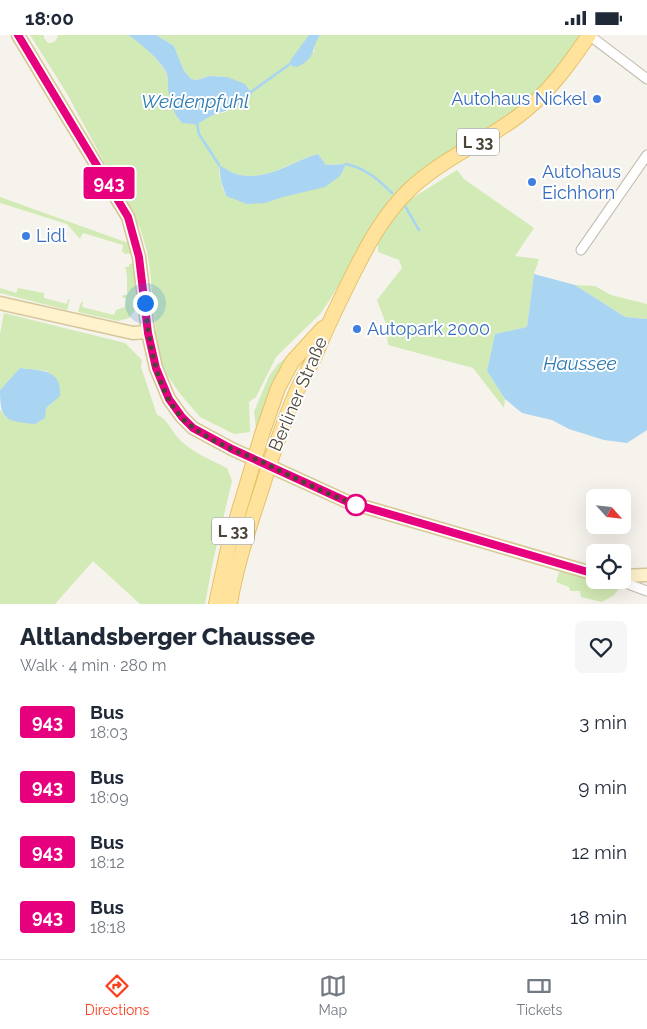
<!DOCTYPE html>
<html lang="en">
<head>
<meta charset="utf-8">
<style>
	body { margin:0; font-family:Raleway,sans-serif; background:#f6f6f7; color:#1f2937; height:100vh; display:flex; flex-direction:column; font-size:19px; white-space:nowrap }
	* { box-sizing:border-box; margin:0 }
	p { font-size:16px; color:#747a83 }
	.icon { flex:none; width:28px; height:28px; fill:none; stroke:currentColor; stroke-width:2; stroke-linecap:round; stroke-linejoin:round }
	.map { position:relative; height:569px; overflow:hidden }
	.details { display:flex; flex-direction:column; background:#fff; flex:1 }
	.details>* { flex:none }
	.badge { padding:0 10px; border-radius:4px; font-size:18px; line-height:32px }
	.needle { width:32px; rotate:117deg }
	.controls { position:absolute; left:586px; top:454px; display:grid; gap:10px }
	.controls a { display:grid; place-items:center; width:45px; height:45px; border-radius:8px; background:#fff; box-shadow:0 5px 20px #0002; font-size:25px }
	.you { position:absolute; width:25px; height:25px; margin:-12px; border:4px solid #fff; border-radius:50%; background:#1a73e8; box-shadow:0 0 0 8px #1a73e833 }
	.map>.badge { position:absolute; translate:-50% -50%; box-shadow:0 0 0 2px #fff }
	.round { display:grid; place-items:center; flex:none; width:52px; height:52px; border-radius:8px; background:#f6f6f7 }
	.head { display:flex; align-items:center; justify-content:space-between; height:85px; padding:0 20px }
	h1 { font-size:24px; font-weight:800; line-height:38px }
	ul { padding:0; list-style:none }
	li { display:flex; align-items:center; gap:15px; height:65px; padding:0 20px }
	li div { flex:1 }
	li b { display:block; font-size:19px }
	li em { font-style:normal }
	li .badge { min-width:55px; font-weight:700; text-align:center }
	.status { display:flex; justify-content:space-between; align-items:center; height:35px; padding:0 25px; background:#fff; direction:ltr }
	.status svg { height:14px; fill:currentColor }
	.menu { display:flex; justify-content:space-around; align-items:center; height:70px; border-top:1px solid #e0e1e3; background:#fff; font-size:14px; color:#747a83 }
	.menu a { display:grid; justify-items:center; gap:2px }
	.menu .current { color:#fc3f1d }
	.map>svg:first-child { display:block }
	.green { fill:#d2eab5; fill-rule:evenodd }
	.water { fill:#a9d4f2 }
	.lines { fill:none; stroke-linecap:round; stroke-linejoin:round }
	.stream { stroke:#a9d4f2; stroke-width:2.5 }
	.minor-casing { stroke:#c2bbae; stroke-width:11 }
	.secondary-casing { stroke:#d6c79b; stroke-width:15 }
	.primary-casing { stroke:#e6c16a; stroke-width:16 }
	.minor { stroke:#fff; stroke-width:9 }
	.secondary { stroke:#fff3cd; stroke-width:12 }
	.primary { stroke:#ffe39c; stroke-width:14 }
	.line-casing { stroke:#fff; stroke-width:11 }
	.line { stroke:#e6007e; stroke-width:8 }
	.walk { stroke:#4b4439; stroke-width:5; stroke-dasharray:0 9 }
	.shop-dot { fill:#3f7fe0; stroke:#fff; stroke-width:2 }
	.stop-dot { fill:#fff; stroke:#e6007e; stroke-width:2.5 }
	.labels { text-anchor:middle; stroke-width:4; stroke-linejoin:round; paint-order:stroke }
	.shield { fill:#fff; stroke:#817c74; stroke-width:1 }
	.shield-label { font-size:16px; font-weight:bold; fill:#4b4439 }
	.shop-label { font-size:18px; fill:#366cbe; stroke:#fff; text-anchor:start }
	.street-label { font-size:18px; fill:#4b4439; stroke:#fff }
	.water-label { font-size:19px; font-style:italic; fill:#2e7ab2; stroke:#fff }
</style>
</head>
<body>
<div class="status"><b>18:00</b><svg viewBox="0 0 49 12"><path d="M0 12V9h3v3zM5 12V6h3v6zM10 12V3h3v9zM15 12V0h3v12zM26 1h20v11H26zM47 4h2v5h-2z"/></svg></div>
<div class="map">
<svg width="647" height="569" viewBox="0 0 647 569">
	<rect width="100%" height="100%" fill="#f6f3ec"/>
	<!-- green -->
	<g class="green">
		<path d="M 30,0 L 44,0 L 44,3 L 48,8 C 55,8 56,6 58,0 L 128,0 L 140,7 L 159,27 L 167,39 L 170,65 L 178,84 L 182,88 L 197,89 L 210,81 L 226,77 L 233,72 L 241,70 L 227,42 L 209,41 L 196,45 L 191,44 L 184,36 L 174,11 L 156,0 L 309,0 L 304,9 L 296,18 L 314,17 L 315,7 L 320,0 L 583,0 L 552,43 L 506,83 L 414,142 L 350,233 L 321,278 L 276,322 L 256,362 L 249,367 L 250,397 L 234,399 L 200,382 L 181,360 L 167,340 L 158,318 L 150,235 L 147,216 L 140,193 L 66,57 ZM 318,119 L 326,130 L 345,129 L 283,162 L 265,168 L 226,161 C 221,151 219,140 219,130 C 225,133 233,139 240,140 C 267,146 292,126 318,119 Z"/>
		<path d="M 457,135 L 464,144 L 534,193 L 515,221 L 539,224 L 534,239 L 527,292 L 495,299 L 487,336 L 505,364 L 504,373 L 473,333 L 388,310 L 386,289 L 377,265 L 402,233 L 399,225 L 378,217 L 378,206 L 400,173 L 411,164 Z"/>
		<path d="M 0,162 L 131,209 L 133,218 L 125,219 L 122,216 L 123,210 L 83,198 L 80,204 L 67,189 L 0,168 Z"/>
		<path d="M 135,228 L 136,274 L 129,283 L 118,286 L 78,277 L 81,267 L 83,267 L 82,272 L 114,280 L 116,275 L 125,272 L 126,264 L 122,262 L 123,260 L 127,260 L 127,240 L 125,232 L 129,232 L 129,229 Z"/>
		<path d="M 575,250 L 595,251 L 611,260 L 647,269 L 647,284 L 625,282 Z"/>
		<path d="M 0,253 L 16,258 L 18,253 L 44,258 L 44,263 L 67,269 L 68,264 L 70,264 L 67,275 L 0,258 Z"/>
		<path d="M 4,278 L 125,308 L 142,325 L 141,332 L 157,380 C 166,382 173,398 180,405 C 193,418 211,425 227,433 L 232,446 L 213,526 L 205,569 L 140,569 L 93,526 L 55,569 L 0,569 L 0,374 L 6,383 L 44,379 L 46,373 L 51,369 L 47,336 L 20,333 L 0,355 L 0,299 Z"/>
		<path d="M 291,319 L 274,344 L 256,393 L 254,377 L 269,341 L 278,329 Z"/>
		<path d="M 560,535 L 617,554 L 618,555 L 614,560 L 602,567 L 581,562 L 580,556 L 570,556 L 569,552 L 556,547 Z"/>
	</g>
	<!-- water -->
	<g class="water">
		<path d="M 128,0 L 156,0 L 174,11 L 184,36 L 191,44 L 197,45 L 209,41 L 227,42 L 245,49 L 252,59 C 242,73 226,75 211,81 C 206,83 202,87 197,89 C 193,90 187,88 182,88 C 174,80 170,66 168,55 C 168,50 168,44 167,39 C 161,25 140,8 128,0 Z"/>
		<path d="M 309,0 L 320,0 C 310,15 317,23 297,32 L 292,31 L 290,26 Z"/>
		<path d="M 318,119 L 326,130 L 346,129 L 340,141 L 325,152 L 283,162 L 265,168 L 247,169 L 226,161 L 221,146 L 219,130 C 225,133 233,139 240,140 C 268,146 292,126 318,119 Z"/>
		<path d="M 534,239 L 575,250 L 625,282 L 647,284 L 647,395 L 627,408 L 604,405 L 569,394 L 552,385 L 522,378 L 505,364 L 487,336 L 495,299 L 527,292 Z"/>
		<path d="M 20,333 C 40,336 62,333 60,361 L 46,373 L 45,383 L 35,389 C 6,386 0,386 0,355 Z"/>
	</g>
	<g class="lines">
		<!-- stream -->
		<g class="stream">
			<path d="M 251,57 L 290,29"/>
			<path d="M 197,89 L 199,99 L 219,130"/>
			<path d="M 346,129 C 365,133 378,144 392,158"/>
			<path d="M 405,171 L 419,195"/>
		</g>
		<!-- minor casing -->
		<g class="minor-casing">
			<g id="minor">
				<path d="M 589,0 L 647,44"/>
				<path d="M 581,215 L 647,120"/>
				<path d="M 623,541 L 628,549 L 647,556"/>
			</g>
		</g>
		<!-- secondary casing -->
		<g class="secondary-casing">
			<g id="secondary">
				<path d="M 18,0 L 128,182 L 139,222 L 148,297 L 156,333 L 169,364 L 182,382 L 193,393 L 232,414 L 348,467 L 595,539"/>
				<path d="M 0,268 L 133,298 L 148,297"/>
				<path d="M 622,541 L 647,540"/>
			</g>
		</g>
		<!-- primary casing -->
		<g class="primary-casing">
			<g id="primary">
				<path d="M 216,569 L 229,509 L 262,399 L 278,353 L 292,327 L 323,293"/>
				<path d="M 230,569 C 236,531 249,493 261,456 C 271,424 282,391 295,360 C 301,345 311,331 317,316 C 328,289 341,263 354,237 C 369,207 384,180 408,156 C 440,125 482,108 517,82 C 547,60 568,31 589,0"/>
			</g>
		</g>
		<!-- minor -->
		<use href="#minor" class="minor"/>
		<!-- secondary -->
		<use href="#secondary" class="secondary"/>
		<!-- primary -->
		<use href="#primary" class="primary"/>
	</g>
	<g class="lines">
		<!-- line casing -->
		<g class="line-casing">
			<path id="line" d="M 18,0 L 128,182 L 139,222 L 148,298 L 156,333 L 169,364 L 182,382 L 193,393 L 232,414 L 348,467 L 595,539"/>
		</g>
		<!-- line -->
		<use href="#line" class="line"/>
		<!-- walk -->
		<path class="walk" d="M 145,268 C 149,309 157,368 194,393 C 214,408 240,417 262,427 C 293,442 325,458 356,470"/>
	</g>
	<!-- markers -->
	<g class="shop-dot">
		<circle cx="597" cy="64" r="5"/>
		<circle cx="532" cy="147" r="5"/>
		<circle cx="26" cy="201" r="5"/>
		<circle cx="357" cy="294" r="5"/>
	</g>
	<circle class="stop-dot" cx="356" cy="470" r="10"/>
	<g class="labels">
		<!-- shield labels -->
		<g class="shield">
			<rect x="457" y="93.5" width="42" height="27" rx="4"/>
			<rect x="212" y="482.5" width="42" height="27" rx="4"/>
		</g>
		<g class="shield-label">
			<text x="478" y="113">L 33</text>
			<text x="233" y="502">L 33</text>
		</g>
		<!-- shop labels -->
		<g class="shop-label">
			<text x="587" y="70" text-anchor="end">Autohaus Nickel</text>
			<text x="542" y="143">Autohaus<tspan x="542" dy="21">Eichhorn</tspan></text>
			<text x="36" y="207">Lidl</text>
			<text x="367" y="300">Autopark 2000</text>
		</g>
		<!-- street labels -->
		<g class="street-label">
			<text transform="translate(298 359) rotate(-67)" y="6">Berliner Straße</text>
		</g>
		<!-- water labels -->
		<g class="water-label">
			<text x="195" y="73">Weidenpfuhl</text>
			<text x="580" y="335">Haussee</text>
		</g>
	</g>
</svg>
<div class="controls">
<a><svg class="needle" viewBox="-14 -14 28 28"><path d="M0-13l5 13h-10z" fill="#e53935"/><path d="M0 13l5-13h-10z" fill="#747a83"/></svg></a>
<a><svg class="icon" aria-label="locate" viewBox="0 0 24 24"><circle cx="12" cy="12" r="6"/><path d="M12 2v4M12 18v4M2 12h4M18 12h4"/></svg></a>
</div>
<div class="you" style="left:145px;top:268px"></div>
<b class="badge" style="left:109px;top:148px;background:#e6007e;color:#fff">943</b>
</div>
<section class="details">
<div class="head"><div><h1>Altlandsberger Chaussee</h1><p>Walk · 4 min · 280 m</p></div><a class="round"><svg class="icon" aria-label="heart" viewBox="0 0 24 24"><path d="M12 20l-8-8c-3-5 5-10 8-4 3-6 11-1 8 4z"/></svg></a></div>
<ul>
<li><span class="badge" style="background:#e6007e;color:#fff">943</span><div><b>Bus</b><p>18:03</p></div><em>3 min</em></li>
<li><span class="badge" style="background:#e6007e;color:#fff">943</span><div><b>Bus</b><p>18:09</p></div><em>9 min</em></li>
<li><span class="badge" style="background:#e6007e;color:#fff">943</span><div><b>Bus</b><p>18:12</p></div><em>12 min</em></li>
<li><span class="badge" style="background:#e6007e;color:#fff">943</span><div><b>Bus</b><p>18:18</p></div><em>18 min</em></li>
</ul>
</section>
<nav class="menu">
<a class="current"><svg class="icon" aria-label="directions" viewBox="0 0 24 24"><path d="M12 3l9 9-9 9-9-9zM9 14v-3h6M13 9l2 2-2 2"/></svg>Directions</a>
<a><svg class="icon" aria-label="map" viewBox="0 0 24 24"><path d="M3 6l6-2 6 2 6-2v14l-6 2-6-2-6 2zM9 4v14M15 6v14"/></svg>Map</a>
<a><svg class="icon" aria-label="tickets" viewBox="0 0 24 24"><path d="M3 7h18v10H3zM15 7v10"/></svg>Tickets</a>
</nav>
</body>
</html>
